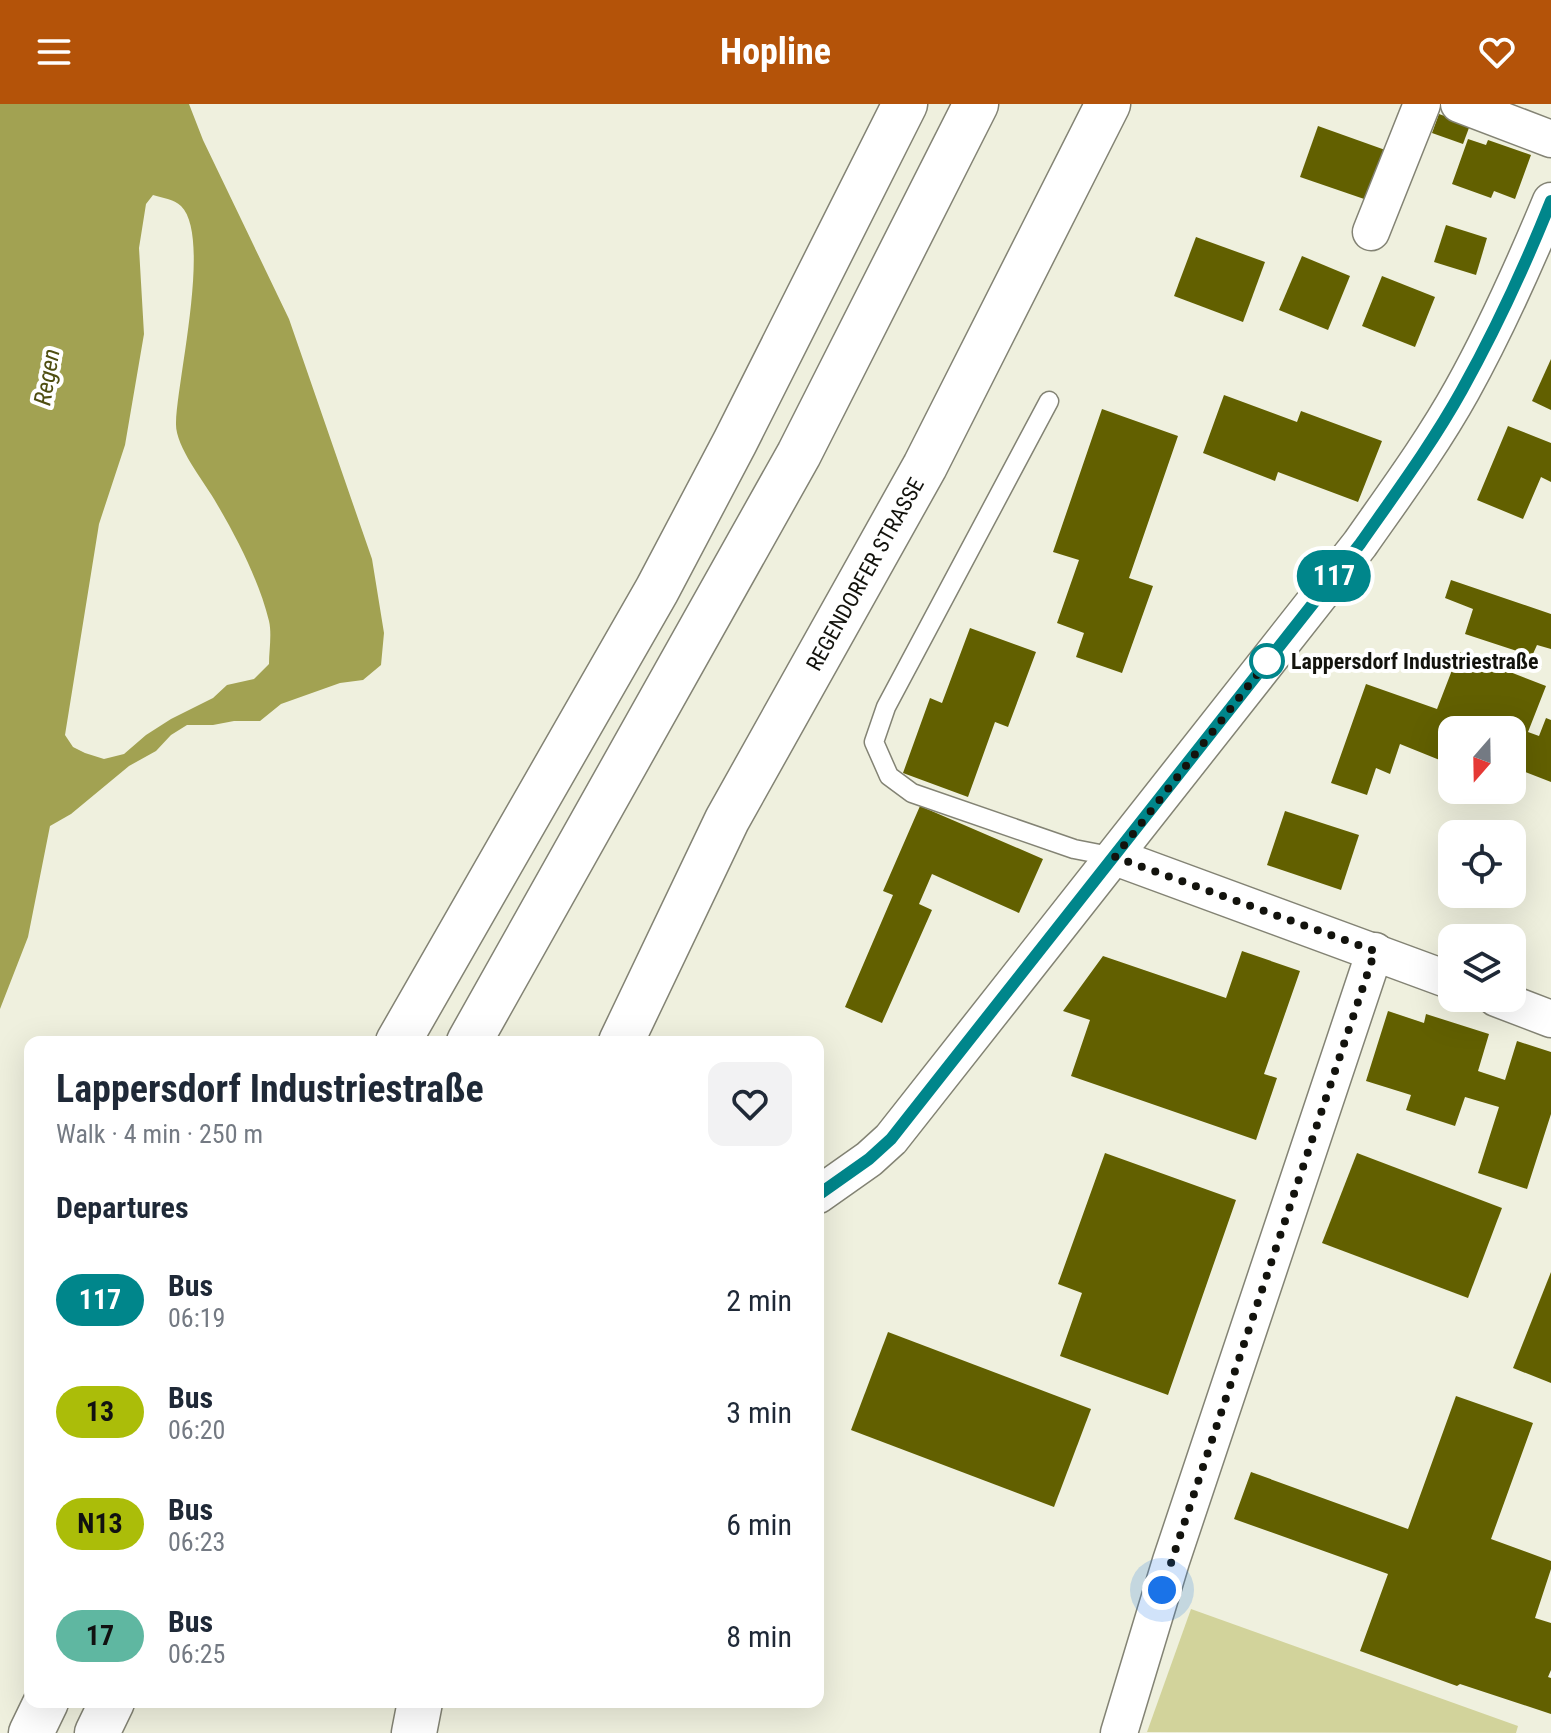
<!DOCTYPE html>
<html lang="en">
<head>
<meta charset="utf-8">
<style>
	body { margin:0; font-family:"Roboto Condensed",sans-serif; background:#f2f2f3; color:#1f2937; height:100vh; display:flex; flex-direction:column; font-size:30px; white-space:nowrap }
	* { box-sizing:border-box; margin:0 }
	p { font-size:26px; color:#747a83 }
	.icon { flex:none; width:44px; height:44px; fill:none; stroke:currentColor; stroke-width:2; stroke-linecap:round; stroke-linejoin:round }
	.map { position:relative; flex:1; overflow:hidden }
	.sheet { position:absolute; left:24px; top:932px; width:800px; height:672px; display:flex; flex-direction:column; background:#fff; border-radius:16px; box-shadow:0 8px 32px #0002 }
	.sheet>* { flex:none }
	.badge { padding:0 16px; border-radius:26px; font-size:28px; line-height:52px }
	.needle { width:52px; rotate:200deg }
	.buttons { position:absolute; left:1438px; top:612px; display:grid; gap:16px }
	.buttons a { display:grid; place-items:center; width:88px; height:88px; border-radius:16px; background:#fff; box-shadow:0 8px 32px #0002; font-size:40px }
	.you { position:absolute; width:40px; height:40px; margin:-20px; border:6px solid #fff; border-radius:50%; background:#1a73e8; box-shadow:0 0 0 12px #1a73e833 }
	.map>.badge { position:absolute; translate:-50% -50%; box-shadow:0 0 0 4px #fff }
	h2 { padding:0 32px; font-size:30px; line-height:72px }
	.round { display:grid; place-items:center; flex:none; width:84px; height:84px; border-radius:16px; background:#f2f2f3 }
	.headline { display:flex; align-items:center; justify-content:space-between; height:136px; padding:0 32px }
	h1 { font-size:38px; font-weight:700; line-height:60px }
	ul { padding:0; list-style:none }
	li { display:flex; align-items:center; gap:24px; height:112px; padding:0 32px }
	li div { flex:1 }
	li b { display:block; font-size:30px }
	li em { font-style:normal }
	li .badge { min-width:88px; font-weight:700; text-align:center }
	header { display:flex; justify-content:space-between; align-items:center; height:104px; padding:0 32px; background:#b45309; color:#fff; font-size:36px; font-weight:700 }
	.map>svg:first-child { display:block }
	.green { fill:#d2d39b }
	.water { fill:#a2a252; fill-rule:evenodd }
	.building { fill:#626000 }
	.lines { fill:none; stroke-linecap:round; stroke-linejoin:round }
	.lane-casing { stroke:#838374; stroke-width:21 }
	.street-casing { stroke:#838374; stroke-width:39 }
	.secondary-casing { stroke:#838374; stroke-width:47 }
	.highway-casing { stroke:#838374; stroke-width:47 }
	.lane { stroke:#fff; stroke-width:18 }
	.street { stroke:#fff; stroke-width:36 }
	.secondary { stroke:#fff; stroke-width:44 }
	.highway { stroke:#fff; stroke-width:44 }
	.line-casing { stroke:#fff; stroke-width:18 }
	.line { stroke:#00868b; stroke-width:12 }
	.walk { stroke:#13130d; stroke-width:8; stroke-dasharray:0 14.4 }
	.stop-dot { fill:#fff; stroke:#00868b; stroke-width:4 }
	.labels { text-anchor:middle; stroke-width:8; stroke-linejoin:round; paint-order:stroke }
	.street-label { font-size:22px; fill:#13130d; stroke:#fff }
	.stop-label { font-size:22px; font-weight:bold; fill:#13130d; stroke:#fff; text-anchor:start }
	.water-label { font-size:24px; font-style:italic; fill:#4f4e11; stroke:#fff }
</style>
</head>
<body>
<header><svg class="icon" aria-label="menu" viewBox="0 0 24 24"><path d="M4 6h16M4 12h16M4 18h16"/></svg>Hopline<svg class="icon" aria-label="heart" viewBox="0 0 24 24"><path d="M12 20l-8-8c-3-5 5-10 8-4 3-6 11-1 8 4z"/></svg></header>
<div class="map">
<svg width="1551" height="1629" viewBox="0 0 1551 1629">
	<rect width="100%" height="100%" fill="#eff0de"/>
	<!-- green -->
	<path class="green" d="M 1191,1505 L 1518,1622 L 1516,1629 L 1147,1628 Z"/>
	<!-- water -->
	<path class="water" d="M 0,0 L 189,0 L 203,36 L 289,215 L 372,455 L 384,529 L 381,561 L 363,576 L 340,579 L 281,600 L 260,617 L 234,617 L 213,621 L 187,621 L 171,631 L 156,647 L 129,662 L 71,710 L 50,722 L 28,833 L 0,905 ZM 153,91 C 162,94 174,95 181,102 C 212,132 177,276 176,319 C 175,342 203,376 214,395 C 236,432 259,476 269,517 C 272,530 269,547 269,560 L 254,575 L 227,581 L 213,594 L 171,615 L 146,631 L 124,650 L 104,655 L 85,649 L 73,643 L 65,631 L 99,420 L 125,341 L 144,230 L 139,144 L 146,100 Z"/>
	<!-- building -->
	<g class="building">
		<path d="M 1439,10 L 1470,21 L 1463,40 L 1432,29 Z"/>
		<path d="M 1318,22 L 1388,47 L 1370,97 L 1300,73 Z"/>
		<path d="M 1468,35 L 1486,41 L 1488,36 L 1531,51 L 1515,95 L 1494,87 L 1491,94 L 1452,80 Z"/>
		<path d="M 1446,121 L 1487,134 L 1476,171 L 1434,158 Z"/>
		<path d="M 1196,133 L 1265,158 L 1243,218 L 1174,192 Z"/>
		<path d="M 1302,152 L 1350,172 L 1328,226 L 1279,206 Z"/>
		<path d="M 1382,172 L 1435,193 L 1415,243 L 1362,222 Z"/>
		<path d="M 1551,255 L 1551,306 L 1532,297 Z"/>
		<path d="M 1224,291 L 1297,318 L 1301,307 L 1382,337 L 1358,398 L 1278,368 L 1275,377 L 1203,349 Z"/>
		<path d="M 1102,305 L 1178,332 L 1129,474 L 1153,482 L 1122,569 L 1076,553 L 1084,529 L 1057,519 L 1079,456 L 1053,448 Z"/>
		<path d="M 1508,322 L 1551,339 L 1551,378 L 1541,373 L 1523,415 L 1477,396 Z"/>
		<path d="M 1451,476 L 1551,510 L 1551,545 L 1537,541 L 1532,552 L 1465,530 L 1473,505 L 1445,494 Z"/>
		<path d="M 970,524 L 1036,548 L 1008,623 L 995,618 L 968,693 L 903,669 L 930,594 L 942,599 Z"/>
		<path d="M 1459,548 L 1546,582 L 1528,628 L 1539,632 L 1546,614 L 1551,616 L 1551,678 L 1512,663 L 1512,626 L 1452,626 L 1452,661 L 1400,640 L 1390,670 L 1376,664 L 1367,691 L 1331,679 L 1366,580 L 1437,605 Z"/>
		<path d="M 920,702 L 1043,755 L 1019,809 L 932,770 L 919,800 L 932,806 L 882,919 L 845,903 L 893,791 L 883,787 Z"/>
		<path d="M 1285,707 L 1359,731 L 1341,786 L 1267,761 Z"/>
		<path d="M 1242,847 L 1300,867 L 1264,970 L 1277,974 L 1256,1036 L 1071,972 L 1090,916 L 1063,907 L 1103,852 L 1226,894 Z"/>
		<path d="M 1388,907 L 1424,919 L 1426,910 L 1489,930 L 1478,967 L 1505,976 L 1517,937 L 1551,948 L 1551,1010 L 1527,1085 L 1478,1069 L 1499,1003 L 1465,993 L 1455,1022 L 1406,1006 L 1411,991 L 1366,977 Z"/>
		<path d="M 1105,1049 L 1236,1096 L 1168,1291 L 1060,1252 L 1082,1189 L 1058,1180 Z"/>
		<path d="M 1357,1049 L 1502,1104 L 1468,1194 L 1322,1139 Z"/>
		<path d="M 1551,1168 L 1551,1279 L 1513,1264 Z"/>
		<path d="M 888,1228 L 1091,1305 L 1054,1403 L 851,1326 Z"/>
		<path d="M 1456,1292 L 1533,1319 L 1491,1435 L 1551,1457 L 1551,1465 L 1535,1514 L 1551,1519 L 1551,1566 L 1548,1573 L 1551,1574 L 1551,1610 L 1460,1580 L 1457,1582 L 1360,1547 L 1388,1470 L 1234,1415 L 1251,1368 L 1408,1425 Z"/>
	</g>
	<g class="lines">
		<!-- lane casing -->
		<g class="lane-casing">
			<path id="lane" d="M 1049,297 L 886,603 L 874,638 L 889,672 L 912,689 L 1074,745 L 1115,753"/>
		</g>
		<!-- street casing -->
		<g class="street-casing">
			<g id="street">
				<path d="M 1459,0 L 1551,35"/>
				<path d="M 1371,128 L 1422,0"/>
				<path d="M 1115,753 L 1452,877"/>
				<path d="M 1496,894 L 1551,915"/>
				<path d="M 818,1091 L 869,1055 L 891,1035 L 1360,440 C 1395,390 1432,340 1462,286 C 1496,225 1524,162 1551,97"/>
				<path d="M 1119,1629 L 1171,1457 L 1375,847"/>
			</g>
		</g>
		<!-- secondary casing -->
		<g class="secondary-casing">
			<g id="secondary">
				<path id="s1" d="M 621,938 L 727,716 L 925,362 L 1108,0"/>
				<path d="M 414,1629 L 420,1598"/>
			</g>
		</g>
		<!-- highway casing -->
		<g class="highway-casing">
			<g id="highway">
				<path d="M 398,938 L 657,486 L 735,338 L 905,0"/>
				<path d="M 469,938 L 799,350 L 976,0"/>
				<path d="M 31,1629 L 46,1598"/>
				<path d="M 97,1629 L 112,1598"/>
			</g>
		</g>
		<!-- lane -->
		<use href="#lane" class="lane"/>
		<!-- street -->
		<use href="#street" class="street"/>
		<!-- secondary -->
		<use href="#secondary" class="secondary"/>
		<!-- highway -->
		<use href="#highway" class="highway"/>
	</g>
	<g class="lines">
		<!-- line casing -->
		<g class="line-casing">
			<path id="line" d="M 818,1091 L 869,1055 L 891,1035 L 1360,440 C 1395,390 1432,340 1462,286 C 1496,225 1525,162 1551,97"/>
		</g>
		<!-- line -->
		<use href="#line" class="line"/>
		<!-- walk -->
		<path class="walk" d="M 1162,1486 L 1375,847 L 1115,753 L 1270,554 L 1267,557"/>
	</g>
	<!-- markers -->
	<circle class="stop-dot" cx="1267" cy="557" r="16"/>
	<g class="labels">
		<!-- street labels -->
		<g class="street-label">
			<text dy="8" stroke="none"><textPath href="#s1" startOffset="528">REGENDORFER STRASSE</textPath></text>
		</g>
		<!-- stop labels -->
		<g class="stop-label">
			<text x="1291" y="565">Lappersdorf Industriestraße</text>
		</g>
		<!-- water labels -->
		<g class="water-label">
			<text transform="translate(47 273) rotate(-80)" y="8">Regen</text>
		</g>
	</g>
</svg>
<div class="buttons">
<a><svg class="needle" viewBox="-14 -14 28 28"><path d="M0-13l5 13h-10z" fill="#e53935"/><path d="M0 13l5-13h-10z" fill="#747a83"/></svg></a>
<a><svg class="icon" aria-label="locate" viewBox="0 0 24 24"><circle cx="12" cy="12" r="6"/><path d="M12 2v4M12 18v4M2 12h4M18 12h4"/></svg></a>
<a><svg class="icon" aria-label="layers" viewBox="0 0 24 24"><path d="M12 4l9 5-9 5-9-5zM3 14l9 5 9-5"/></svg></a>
</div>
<div class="you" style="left:1162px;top:1486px"></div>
<b class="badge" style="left:1334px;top:472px;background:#00868b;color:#fff">117</b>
<section class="sheet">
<div class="headline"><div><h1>Lappersdorf Industriestraße</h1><p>Walk · 4 min · 250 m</p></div><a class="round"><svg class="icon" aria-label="heart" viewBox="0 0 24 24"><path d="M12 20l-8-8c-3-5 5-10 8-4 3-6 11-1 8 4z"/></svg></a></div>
<h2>Departures</h2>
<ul>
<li><span class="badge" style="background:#00868b;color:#fff">117</span><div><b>Bus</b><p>06:19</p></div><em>2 min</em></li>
<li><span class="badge" style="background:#abbd09;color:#111">13</span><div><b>Bus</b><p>06:20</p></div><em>3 min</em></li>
<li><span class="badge" style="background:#abbd09;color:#111">N13</span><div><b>Bus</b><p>06:23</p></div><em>6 min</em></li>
<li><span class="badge" style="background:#5fb7a1;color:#111">17</span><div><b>Bus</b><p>06:25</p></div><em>8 min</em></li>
</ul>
</section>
</div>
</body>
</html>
